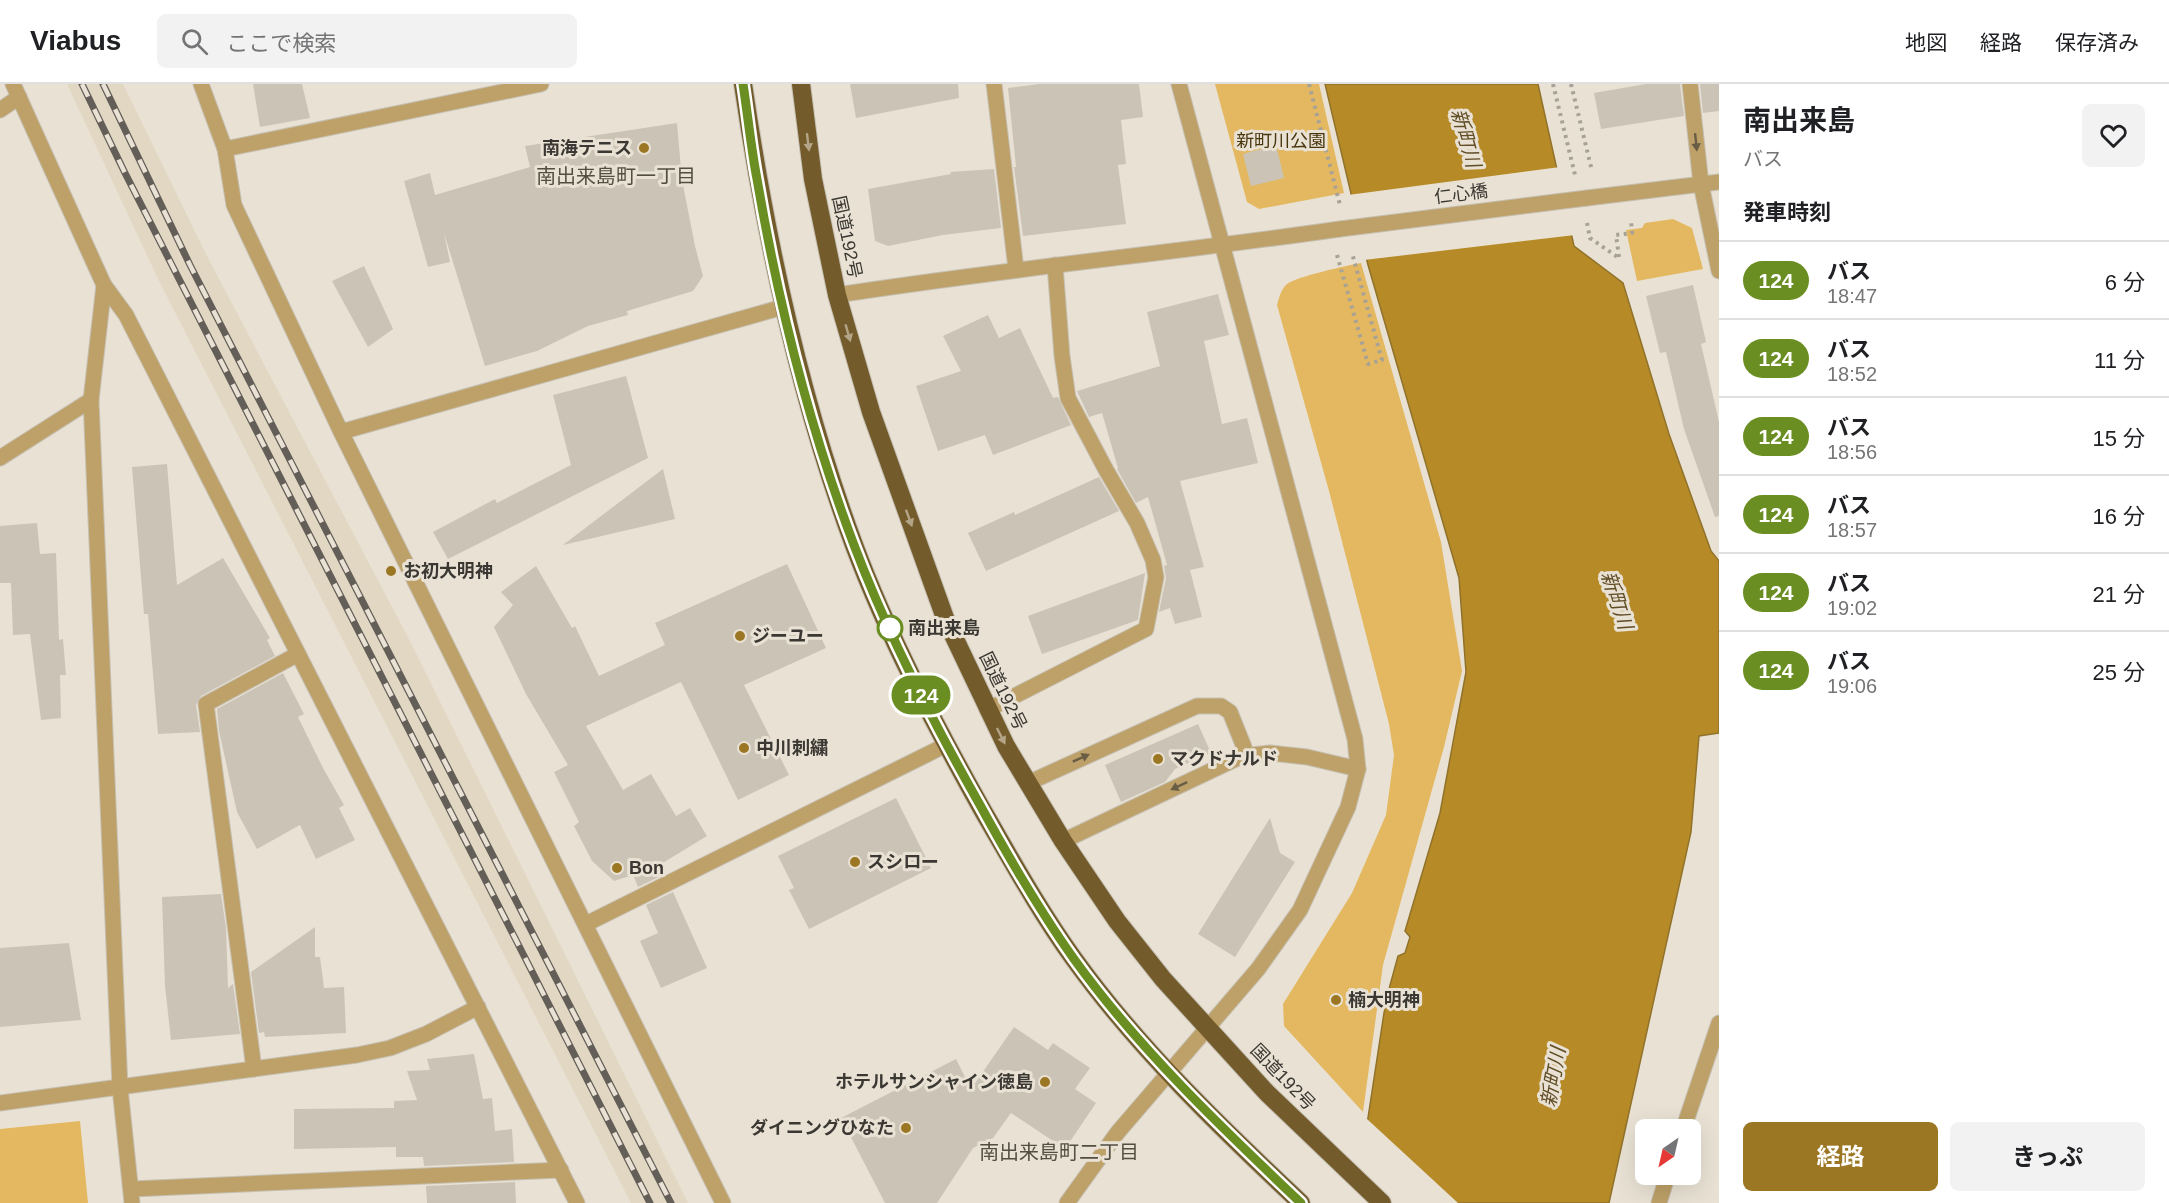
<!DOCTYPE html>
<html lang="ja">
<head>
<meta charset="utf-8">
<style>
	body { margin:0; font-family:Helvetica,"Noto Sans JP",sans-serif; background:#f2f2f2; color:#202124; height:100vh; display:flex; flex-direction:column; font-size:22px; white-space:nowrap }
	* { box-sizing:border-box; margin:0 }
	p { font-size:20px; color:#757577 }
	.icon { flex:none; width:33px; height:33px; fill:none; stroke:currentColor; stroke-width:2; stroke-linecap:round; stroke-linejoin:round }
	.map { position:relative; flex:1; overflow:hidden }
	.panel { display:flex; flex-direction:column; background:#fff; width:450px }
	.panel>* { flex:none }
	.badge { padding:0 12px; border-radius:20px; font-size:21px; line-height:39px }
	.needle { width:39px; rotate:214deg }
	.tools { position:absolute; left:1635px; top:1035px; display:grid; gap:12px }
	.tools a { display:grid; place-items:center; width:66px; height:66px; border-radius:9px; background:#fff; box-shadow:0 6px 24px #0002; font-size:30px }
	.map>.badge { position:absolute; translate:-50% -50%; box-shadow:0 0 0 3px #fff }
	h2 { padding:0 24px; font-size:22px; line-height:54px }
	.round { display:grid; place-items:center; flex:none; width:63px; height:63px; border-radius:9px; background:#f2f2f2 }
	.head { display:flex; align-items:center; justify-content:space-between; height:102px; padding:0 24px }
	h1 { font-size:28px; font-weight:700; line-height:45px }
	.cta { display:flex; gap:12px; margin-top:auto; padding:12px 24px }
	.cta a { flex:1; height:69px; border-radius:9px; background:#9c7723; color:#fff; font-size:24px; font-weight:700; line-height:69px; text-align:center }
	.cta a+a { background:#f2f2f2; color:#202124 }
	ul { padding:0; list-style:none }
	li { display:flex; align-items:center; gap:18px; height:78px; padding:0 24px; border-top:2px solid #e0e0e0 }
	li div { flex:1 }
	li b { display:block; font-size:22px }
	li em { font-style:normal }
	li .badge { min-width:66px; font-weight:700; text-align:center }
	header { display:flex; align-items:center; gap:36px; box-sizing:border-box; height:84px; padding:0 30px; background:#fff; border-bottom:2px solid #e0e0e0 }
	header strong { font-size:28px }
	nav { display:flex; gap:33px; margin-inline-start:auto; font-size:21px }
	.search { width:420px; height:54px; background:#f2f2f2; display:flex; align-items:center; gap:15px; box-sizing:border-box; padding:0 21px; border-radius:9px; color:#757577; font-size:22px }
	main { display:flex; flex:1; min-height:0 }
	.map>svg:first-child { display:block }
	.built { fill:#e2d7c3 }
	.green { fill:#e3b860 }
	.water { fill:#b68b27; stroke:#91722b; stroke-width:1.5 }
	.pier { fill:#e9e2d4 }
	.building { fill:#cbc4b6 }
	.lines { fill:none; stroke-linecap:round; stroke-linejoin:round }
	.minor-casing { stroke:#c6c0b4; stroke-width:17 }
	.highway-casing { stroke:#c6c0b4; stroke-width:20 }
	.path { stroke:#a7a196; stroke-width:4; stroke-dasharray:3 4.5; stroke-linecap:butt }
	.minor { stroke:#bea168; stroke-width:15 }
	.highway { stroke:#735b2b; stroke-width:18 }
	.rail-casing { stroke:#635f58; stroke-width:7 }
	.rail { stroke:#e9e2d4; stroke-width:4.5; stroke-dasharray:14; stroke-linecap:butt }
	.minor-bridge-casing { stroke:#c6c0b4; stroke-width:17; stroke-linecap:butt }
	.minor-bridge { stroke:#bea168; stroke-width:15 }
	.oneway { fill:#b4a588 }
	.oneway2 { fill:#695d46 }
	.line-casing { stroke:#fff; stroke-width:14 }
	.line { stroke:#6b8e23; stroke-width:9 }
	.poi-dot { fill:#9c7723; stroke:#e9e2d4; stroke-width:2 }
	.stop-dot { fill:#fff; stroke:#6b8e23; stroke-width:3 }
	.labels { text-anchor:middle; stroke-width:6; stroke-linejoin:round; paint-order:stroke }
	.park-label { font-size:18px; fill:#47350c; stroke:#e9e2d4 }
	.poi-label { font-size:18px; font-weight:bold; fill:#3b3833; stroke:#e9e2d4; text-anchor:start }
	.street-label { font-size:18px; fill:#3b3833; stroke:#e9e2d4 }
	.stop-label { font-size:18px; font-weight:bold; fill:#3b3833; stroke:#e9e2d4; text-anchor:start }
	.water-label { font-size:20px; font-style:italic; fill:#614e27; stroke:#e9e2d4 }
	.neighbourhood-label { font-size:20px; fill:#534d42; stroke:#e9e2d4 }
</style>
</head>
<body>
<header>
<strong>Viabus</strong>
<div class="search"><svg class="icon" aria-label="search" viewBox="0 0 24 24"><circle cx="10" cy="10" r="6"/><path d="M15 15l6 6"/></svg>ここで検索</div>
<nav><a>地図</a><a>経路</a><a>保存済み</a></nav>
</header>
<main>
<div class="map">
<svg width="1719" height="1119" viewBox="0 0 1719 1119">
	<rect width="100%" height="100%" fill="#e9e2d4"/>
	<!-- built -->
	<path class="built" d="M 67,0 L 123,0 L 207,172 L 410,557 L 688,1119 L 631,1119 L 158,195 Z"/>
	<!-- green -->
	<g class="green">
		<path d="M 1215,0 L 1319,0 L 1344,109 L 1259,125 L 1247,118 Z"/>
		<path d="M 1673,135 L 1692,144 L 1703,185 L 1637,197 L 1626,146 L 1642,144 L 1645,139 Z"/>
		<path d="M 1361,179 L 1441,458 L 1462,587 L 1444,663 L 1383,881 L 1363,1028 L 1284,942 L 1283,920 L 1352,809 L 1386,731 L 1394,671 L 1389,640 L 1329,407 L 1277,221 C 1279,214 1281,205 1287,200 C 1295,193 1349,181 1361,179 Z"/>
		<path d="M 80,1037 L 88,1119 L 0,1119 L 0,1045 Z"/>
	</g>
	<!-- water -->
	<path class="water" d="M 1325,0 L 1538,0 L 1574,162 L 1623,199 L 1669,350 L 1711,467 L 1719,477 L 1719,649 L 1699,652 L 1691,748 L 1609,1119 L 1355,1119 L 1386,916 L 1398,872 L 1405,869 L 1410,853 L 1405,847 L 1440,729 L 1466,588 L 1459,494 L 1368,181 Z"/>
	<!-- pier -->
	<g class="pier">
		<path d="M 1560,83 L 1575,151 L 1364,176 L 1348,111 Z"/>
		<path d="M 1367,1035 L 1458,1119 L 1352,1119 L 1362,1048 Z"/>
	</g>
	<!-- building -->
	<g class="building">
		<path d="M 253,0 L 302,0 L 310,34 L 260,43 Z"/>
		<path d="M 850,0 L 958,0 L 959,14 L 856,34 Z"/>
		<path d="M 1039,0 L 1139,0 L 1143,33 L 1121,36 L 1126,80 L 1118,81 L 1126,140 L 1023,152 L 1014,83 L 1016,83 L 1008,4 Z"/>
		<path d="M 1646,0 L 1680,0 L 1684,32 L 1601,45 L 1594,9 Z"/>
		<path d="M 1700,0 L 1719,0 L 1719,27 L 1703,29 Z"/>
		<path d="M 677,39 L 682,96 L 695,162 L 703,192 L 693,207 L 627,227 L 628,231 L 588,242 L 537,267 L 485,282 L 444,149 L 450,178 L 428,183 L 404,97 L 430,89 L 435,111 L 530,83 L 525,62 Z"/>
		<path d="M 1276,61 L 1284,94 L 1251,102 L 1243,70 Z"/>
		<path d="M 994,85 L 1001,144 L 943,151 L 888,162 L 875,157 L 868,105 L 951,90 L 950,88 Z"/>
		<path d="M 364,182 L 393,245 L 368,263 L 332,197 Z"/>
		<path d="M 1693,201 L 1706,258 L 1701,260 L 1719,338 L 1719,432 L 1715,433 L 1684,345 L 1666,268 L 1660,269 L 1646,212 Z"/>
		<path d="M 1218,210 L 1229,251 L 1204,257 L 1222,340 L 1247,334 L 1258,379 L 1180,397 L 1204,483 L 1190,486 L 1202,533 L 1175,540 L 1170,524 L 1159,528 L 1166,494 L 1164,482 L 1167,481 L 1148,413 L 1136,419 L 1117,385 L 1118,384 L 1102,329 L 1089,333 L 1077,307 L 1160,282 L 1147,228 Z"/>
		<path d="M 988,231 L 999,254 L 1020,244 L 1053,314 L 1058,313 L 1071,341 L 993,371 L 985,351 L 938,367 L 916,302 L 961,287 L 943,252 Z"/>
		<path d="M 626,292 L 648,374 L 448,475 L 433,448 L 495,415 L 497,419 L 571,381 L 553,311 Z"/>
		<path d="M 167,380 L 177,501 L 223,474 L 270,554 L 267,556 L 275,572 L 201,612 L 196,621 L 200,648 L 158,650 L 148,530 L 144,530 L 132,383 Z"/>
		<path d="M 663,385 L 675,435 L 563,461 Z"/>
		<path d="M 1099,393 L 1119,427 L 986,487 L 968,449 L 1014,428 L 1015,431 Z"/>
		<path d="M 37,439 L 40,470 L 56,469 L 59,556 L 63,555 L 66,591 L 60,591 L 61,634 L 41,636 L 30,550 L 13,551 L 11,499 L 0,499 L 0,442 Z"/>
		<path d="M 787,480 L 826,564 L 744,601 L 789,691 L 738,716 L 681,598 L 586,642 L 623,706 L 651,690 L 676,732 L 690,724 L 707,752 L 661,780 L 665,790 L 638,803 L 633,791 L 614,797 L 592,777 L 574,742 L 579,738 L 554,688 L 568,681 L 526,610 L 494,543 L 513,521 L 501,508 L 536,482 L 572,544 L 575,542 L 599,592 L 665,561 L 655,539 Z"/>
		<path d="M 1145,489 L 1138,536 L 1042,570 L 1028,532 Z"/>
		<path d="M 283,589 L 304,630 L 298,633 L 323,684 L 344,721 L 339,724 L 355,756 L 316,775 L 300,741 L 257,765 L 237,728 L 219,647 L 217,625 Z"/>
		<path d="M 1198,640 L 1211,669 L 1175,685 L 1165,698 L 1121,718 L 1105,681 Z"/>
		<path d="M 896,714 L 931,784 L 809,845 L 789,806 L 794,804 L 778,772 Z"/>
		<path d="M 1270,734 L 1280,769 L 1295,778 L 1235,873 L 1198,850 Z"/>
		<path d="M 673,808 L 707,884 L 661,904 L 640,857 L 658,849 L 646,821 Z"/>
		<path d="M 221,810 L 226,844 L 228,904 L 233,900 L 240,950 L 171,956 L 165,902 L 162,813 Z"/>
		<path d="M 315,843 L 315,873 L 320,873 L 324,904 L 344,903 L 346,949 L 265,953 L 264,948 L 259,949 L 251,888 Z"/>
		<path d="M 69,859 L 81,936 L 0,943 L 0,864 Z"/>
		<path d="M 1014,943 L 1048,966 L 1053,959 L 1090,984 L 1075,1005 L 1096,1019 L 1065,1065 L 1011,1029 L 993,1054 L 973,1064 L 937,1119 L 885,1119 L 841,1034 L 956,975 L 971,1005 Z"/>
		<path d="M 474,970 L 483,1015 L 492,1014 L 495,1047 L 512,1045 L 514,1078 L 424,1082 L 423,1073 L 396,1073 L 396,1063 L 294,1065 L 294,1025 L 394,1024 L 394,1017 L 417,1016 L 407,987 L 430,986 L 427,975 Z"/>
		<path d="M 515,1098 L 516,1119 L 427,1119 L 426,1102 Z"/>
	</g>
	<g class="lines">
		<!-- minor casing -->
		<g class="minor-casing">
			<g id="minor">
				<path d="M 13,0 L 104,201 L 91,316 L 120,1004 L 132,1119"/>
				<path d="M 201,0 L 225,65 L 234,121 L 341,348 L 723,1119"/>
				<path d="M 994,0 L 1016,185"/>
				<path d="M 1690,0 L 1701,100 L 1719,187"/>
				<path d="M 0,26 L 19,13"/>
				<path d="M 225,65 L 541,0"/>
				<path d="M 1587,114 L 1719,98"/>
				<path d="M 104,201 L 126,231 L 577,1119"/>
				<path d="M 837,211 C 1004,185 1173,169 1340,145"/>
				<path d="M 341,348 L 783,223"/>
				<path d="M 0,374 L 91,316"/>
				<path d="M 987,626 L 1146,545 L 1156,493 L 1153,476 L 1137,439 L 1106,386 L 1068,314 L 1062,272 L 1055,181"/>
				<path d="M 1242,672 L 1270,669 L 1307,673 L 1358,685"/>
				<path d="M 1028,699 L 1197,622 L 1221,622 L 1230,628 L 1244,663 L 1242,672 L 1063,757"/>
				<path d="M 586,840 L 946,661"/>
				<path d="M 254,985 L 206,620 L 298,570"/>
				<path d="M 0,1019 L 357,971 L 390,964 L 426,950 L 478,923"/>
				<path d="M 1683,1046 L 1719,939"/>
				<path d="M 132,1105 L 561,1086"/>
				<path d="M 1067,1119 L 1118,1048 L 1258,885 L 1300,826 L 1348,723 L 1358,685 L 1355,655 L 1179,0"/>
				<path d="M 1659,1119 L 1668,1090"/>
			</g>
		</g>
		<!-- highway casing -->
		<g class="highway-casing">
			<g id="highway">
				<path d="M 743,0 C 766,157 799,313 854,461 C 888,552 936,643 983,727 C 1012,777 1040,828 1074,875 C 1138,964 1221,1044 1301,1119"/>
				<path d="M 801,0 L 813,95 L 837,211 L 871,328 L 945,534 L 1006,662 L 1063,757 L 1117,837 L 1163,895 L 1267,1009 L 1382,1119"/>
			</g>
		</g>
		<!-- path -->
		<g class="path">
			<path d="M 1309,0 L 1340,121"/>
			<path d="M 1553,0 L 1575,91"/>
			<path d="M 1571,0 L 1592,87"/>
			<path d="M 1587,139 L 1590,154 L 1619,174"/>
			<path d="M 1337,171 L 1368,280 L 1382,276 L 1352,169"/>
			<path d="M 1619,173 L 1616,151 L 1632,149 L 1631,136"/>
		</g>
		<!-- minor -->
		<use href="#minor" class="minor"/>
		<!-- highway -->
		<use href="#highway" class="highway"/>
		<!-- rail casing -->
		<g class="rail-casing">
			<g id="rail">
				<path d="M 82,0 L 124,87 L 650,1119"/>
				<path d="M 103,0 L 190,181 L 671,1119"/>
			</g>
		</g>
		<!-- rail -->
		<use href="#rail" class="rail"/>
		<!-- minor-bridge casing -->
		<g class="minor-bridge-casing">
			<path id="minor-bridge" d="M 1340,145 L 1587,114"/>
		</g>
		<!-- minor-bridge -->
		<use href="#minor-bridge" class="minor-bridge"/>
	</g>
	<!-- one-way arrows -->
	<defs><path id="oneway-solid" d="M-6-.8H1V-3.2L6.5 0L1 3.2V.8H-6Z" transform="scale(1.5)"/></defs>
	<g class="oneway">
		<use href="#oneway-solid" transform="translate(808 58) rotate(83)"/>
		<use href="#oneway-solid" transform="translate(848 249) rotate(74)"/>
		<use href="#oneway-solid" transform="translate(909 434) rotate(70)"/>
		<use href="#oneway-solid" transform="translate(1001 652) rotate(63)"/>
	</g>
	<g class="oneway2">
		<use href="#oneway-solid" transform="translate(1696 58) rotate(84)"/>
		<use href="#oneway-solid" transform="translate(1081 674) rotate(-24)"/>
		<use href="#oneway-solid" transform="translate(1179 702) rotate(155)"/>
	</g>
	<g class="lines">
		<!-- line casing -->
		<g class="line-casing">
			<path id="line" d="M 743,0 C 748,32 751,64 757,95 C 778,218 810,345 854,461 C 888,551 933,638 980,721 C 1009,774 1039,826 1074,875 C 1138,964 1222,1044 1301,1119"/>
		</g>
		<!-- line -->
		<use href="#line" class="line"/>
	</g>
	<!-- markers -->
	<g class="poi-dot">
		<circle cx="644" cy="64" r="6"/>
		<circle cx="391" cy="487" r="6"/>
		<circle cx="740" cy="552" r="6"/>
		<circle cx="744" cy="664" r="6"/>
		<circle cx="1158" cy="675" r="6"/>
		<circle cx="855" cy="778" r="6"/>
		<circle cx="617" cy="784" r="6"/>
		<circle cx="1336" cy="916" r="6"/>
		<circle cx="1045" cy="998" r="6"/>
		<circle cx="906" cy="1044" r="6"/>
	</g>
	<circle class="stop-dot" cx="890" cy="544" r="12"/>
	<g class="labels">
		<!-- park labels -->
		<g class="park-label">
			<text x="1281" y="63">新町川公園</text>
		</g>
		<!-- poi labels -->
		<g class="poi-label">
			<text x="632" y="70" text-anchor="end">南海テニス</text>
			<text x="403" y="493">お初大明神</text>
			<text x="752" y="558">ジーユー</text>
			<text x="756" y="670">中川刺繍</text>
			<text x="1170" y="681">マクドナルド</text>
			<text x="867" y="784">スシロー</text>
			<text x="629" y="790">Bon</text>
			<text x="1348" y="922">楠大明神</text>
			<text x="1033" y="1004" text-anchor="end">ホテルサンシャイン徳島</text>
			<text x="894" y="1050" text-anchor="end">ダイニングひなた</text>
		</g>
		<!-- street labels -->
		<g class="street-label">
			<text transform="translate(1461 110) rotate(-7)" y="6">仁心橋</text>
			<text transform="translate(847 153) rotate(78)" y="6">国道192号</text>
			<text transform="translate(1003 607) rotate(64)" y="6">国道192号</text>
			<text transform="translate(1283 993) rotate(46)" y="6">国道192号</text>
		</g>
		<!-- stop labels -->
		<g class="stop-label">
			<text x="908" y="550">南出来島</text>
		</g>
		<!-- water labels -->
		<g class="water-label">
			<text transform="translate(1466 54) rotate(74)" y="7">新町川</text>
			<text transform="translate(1617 516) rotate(72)" y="7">新町川</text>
			<text transform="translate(1553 993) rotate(-80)" y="7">新町川</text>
		</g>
		<!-- neighbourhood labels -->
		<g class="neighbourhood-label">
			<text x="616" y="99">南出来島町一丁目</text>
			<text x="1059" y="1075">南出来島町二丁目</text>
		</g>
	</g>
</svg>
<div class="tools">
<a><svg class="needle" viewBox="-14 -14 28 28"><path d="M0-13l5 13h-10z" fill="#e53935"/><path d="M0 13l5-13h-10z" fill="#757577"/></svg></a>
</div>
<b class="badge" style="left:921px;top:611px;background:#6b8e23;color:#fff">124</b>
</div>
<section class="panel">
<div class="head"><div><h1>南出来島</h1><p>バス</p></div><a class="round"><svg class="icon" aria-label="heart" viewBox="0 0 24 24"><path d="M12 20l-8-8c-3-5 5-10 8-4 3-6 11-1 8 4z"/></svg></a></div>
<h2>発車時刻</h2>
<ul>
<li><span class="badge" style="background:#6b8e23;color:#fff">124</span><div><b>バス</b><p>18:47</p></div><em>6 分</em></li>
<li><span class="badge" style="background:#6b8e23;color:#fff">124</span><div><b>バス</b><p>18:52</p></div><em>11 分</em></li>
<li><span class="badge" style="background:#6b8e23;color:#fff">124</span><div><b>バス</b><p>18:56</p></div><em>15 分</em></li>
<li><span class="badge" style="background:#6b8e23;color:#fff">124</span><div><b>バス</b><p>18:57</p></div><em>16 分</em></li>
<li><span class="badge" style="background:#6b8e23;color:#fff">124</span><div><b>バス</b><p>19:02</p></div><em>21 分</em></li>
<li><span class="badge" style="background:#6b8e23;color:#fff">124</span><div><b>バス</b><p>19:06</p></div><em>25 分</em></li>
</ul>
<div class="cta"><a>経路</a><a>きっぷ</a></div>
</section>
</main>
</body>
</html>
